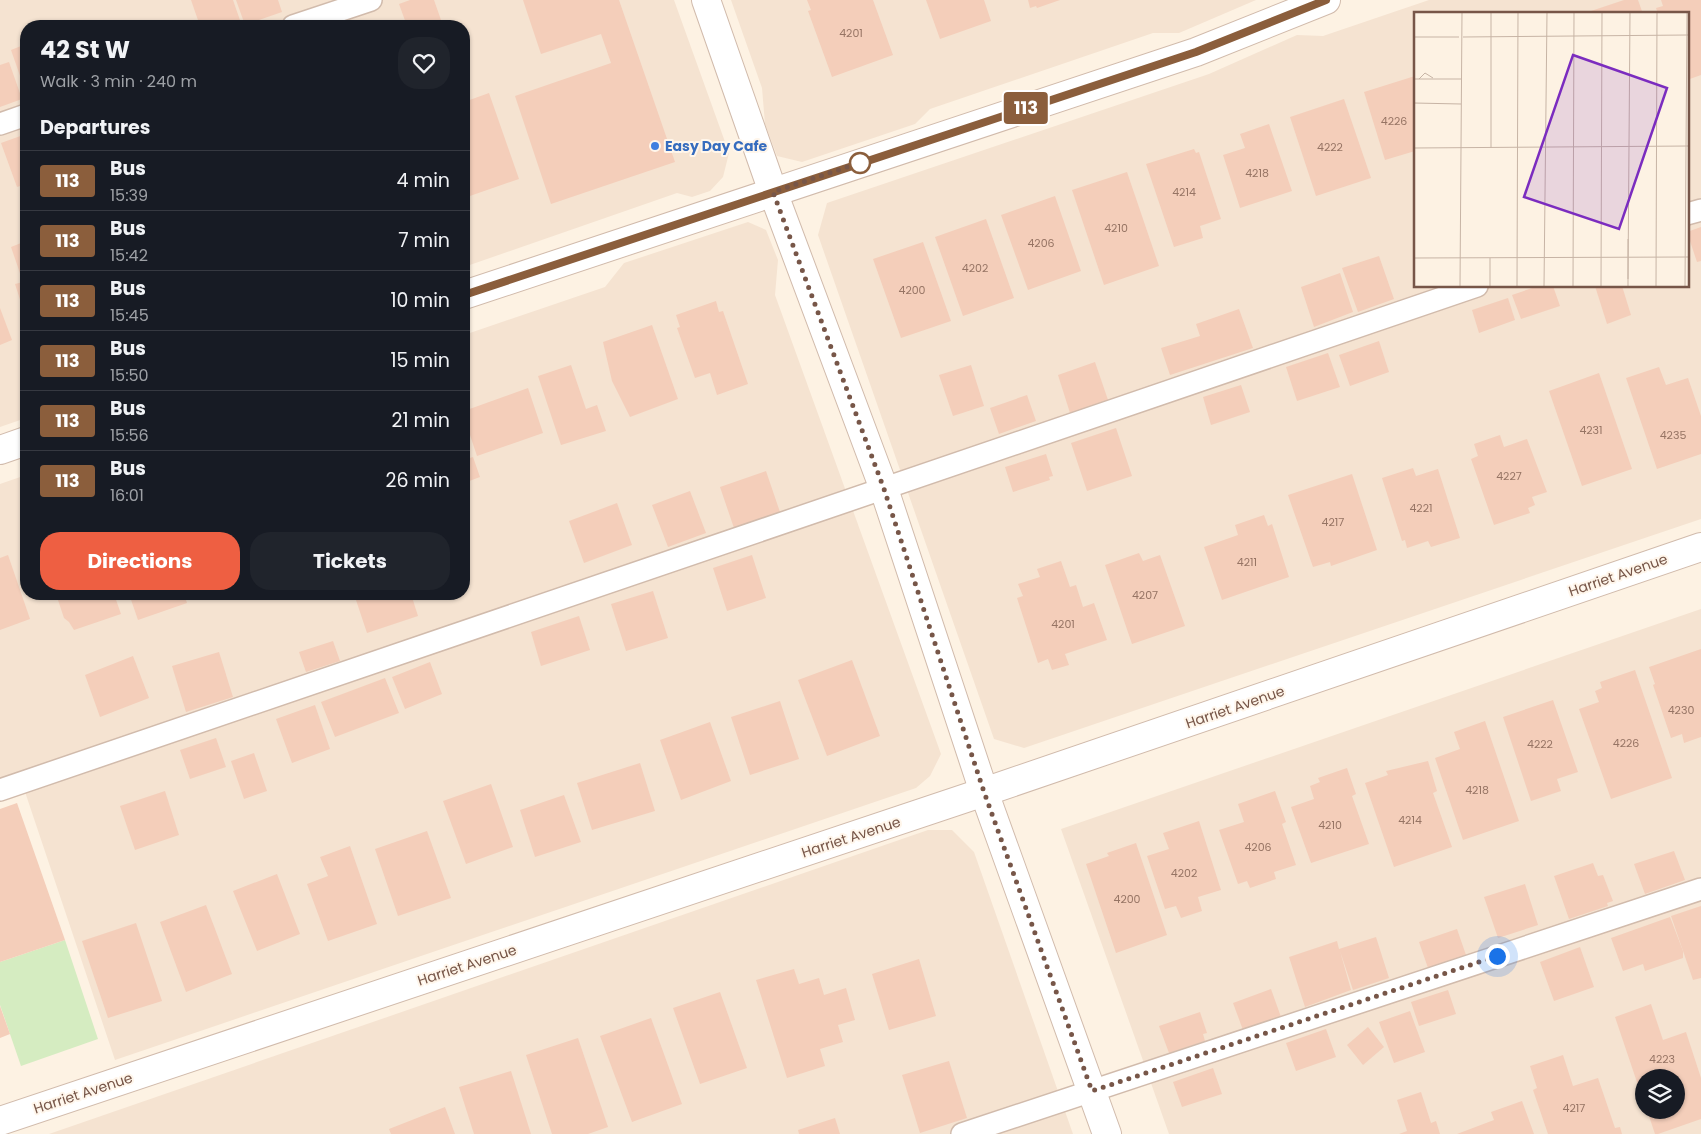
<!DOCTYPE html>
<html lang="en">
<head>
<meta charset="utf-8">
<style>
	body { margin:0; font-family:Poppins,sans-serif; background:#20242c; color:#f1f3f6; height:100vh; display:flex; flex-direction:column; font-size:19px; white-space:nowrap }
	* { box-sizing:border-box; margin:0 }
	p { font-size:16px; color:#9ea1a6 }
	.icon { flex:none; width:28px; height:28px; fill:none; stroke:currentColor; stroke-width:2; stroke-linecap:round; stroke-linejoin:round }
	.map { position:relative; flex:1; overflow:hidden }
	.sheet { position:absolute; left:20px; top:20px; width:450px; height:580px; display:flex; flex-direction:column; background:#171b24; border-radius:20px; box-shadow:0 1px 4px #0004 }
	.sheet>* { flex:none }
	.badge { padding:0 10px; border-radius:4px; font-size:18px; line-height:32px }
	.buttons { position:absolute; left:1635px; top:1069px; display:grid; gap:10px }
	.buttons a { display:grid; place-items:center; width:50px; height:50px; border-radius:50%; background:#171b24; box-shadow:0 1px 4px #0004; font-size:25px }
	.you { position:absolute; width:25px; height:25px; margin:-12px; border:4px solid #fff; border-radius:50%; background:#1a73e8; box-shadow:0 0 0 8px #1a73e833 }
	.map>.badge { position:absolute; translate:-50% -50%; box-shadow:0 0 0 2px #fff }
	h2 { padding:0 20px; font-size:19px; line-height:45px }
	.round { display:grid; place-items:center; flex:none; width:52px; height:52px; border-radius:20px; background:#20242c }
	.head { display:flex; align-items:center; justify-content:space-between; height:85px; padding:0 20px }
	h1 { font-size:24px; font-weight:700; line-height:38px }
	.action { display:flex; gap:10px; margin-top:auto; padding:10px 20px }
	.action a { flex:1; height:58px; border-radius:20px; background:#ee5f42; color:#fff; font-size:20px; font-weight:700; line-height:58px; text-align:center }
	.action a+a { background:#20242c; color:#f1f3f6 }
	ul { padding:0; list-style:none }
	li { display:flex; align-items:center; gap:15px; height:60px; padding:0 20px; border-top:1px solid #363941 }
	li div { flex:1 }
	li b { display:block; font-size:19px }
	li em { font-style:normal }
	li .badge { min-width:55px; font-weight:700; text-align:center }
	.map>svg:first-child { display:block }
	.residential { fill:#f5e3d1; fill-rule:evenodd }
	.green { fill:#d5ecc1 }
	.building { fill:#f4ceba }
	.lines { fill:none; stroke-linecap:round; stroke-linejoin:round }
	.service-casing { stroke:#d1bbac; stroke-width:24 }
	.minor-casing { stroke:#d1bbac; stroke-width:30 }
	.tertiary-casing { stroke:#d1bbac; stroke-width:30 }
	.service { stroke:#fff; stroke-width:21 }
	.minor { stroke:#fff; stroke-width:28 }
	.tertiary { stroke:#fff; stroke-width:28 }
	.line-casing { stroke:#fff; stroke-width:11 }
	.line { stroke:#8b5e3c; stroke-width:8 }
	.walk { stroke:#775648; stroke-width:5; stroke-dasharray:0 9 }
	.shop-dot { fill:#3f7fe0; stroke:#fff6eb; stroke-width:2 }
	.stop-dot { fill:#fff; stroke:#8b5e3c; stroke-width:2.5 }
	.labels { text-anchor:middle; stroke-width:4; stroke-linejoin:round; paint-order:stroke }
	.number-label { font-size:11px; fill:#967464 }
	.shop-label { font-size:14px; font-weight:bold; fill:#366cbe; stroke:#fff6eb; text-anchor:start }
	.street-label { font-size:14px; fill:#775648; stroke:#fff6eb }
	.inset-road { fill:none; stroke:#c7b4a5; stroke-width:1 }
	.view { fill:#7b2cbf; fill-opacity:0.15; stroke:#7b2cbf; stroke-width:2.5 }
	.inset-edge { fill:none; stroke:#775648; stroke-width:2.5 }
</style>
</head>
<body>
<div class="map">
<svg width="1701" height="1134" viewBox="0 0 1701 1134">
	<rect width="100%" height="100%" fill="#fdf2e3"/>
	<!-- residential -->
	<g class="residential">
		<path d="M 0,0 L 674,0 L 729,153 L 723,177 L 710,191 L 692,197 L 677,193 L 464,267 L 464,26 L 26,26 L 26,418 L 0,427 Z"/>
		<path d="M 731,0 L 1256,0 L 1179,33 L 1153,33 L 930,109 L 915,124 L 802,162 L 777,156 L 765,124 L 762,88 Z"/>
		<path d="M 1429,0 L 1701,0 L 1701,519 L 1024,748 L 994,739 L 818,235 L 827,203 L 1209,74 L 1297,35 L 1323,36 ZM 1415,14 L 1687,14 L 1687,286 L 1415,286 Z"/>
		<path d="M 748,222 L 766,230 L 778,260 L 775,295 L 941,754 L 930,776 L 916,788 L 115,1060 L 21,780 L 0,786 L 0,484 L 26,475 L 26,594 L 464,594 L 464,335 L 605,287 L 624,263 Z"/>
		<path d="M 1701,609 L 1701,1134 L 1169,1134 L 1061,829 ZM 1644,1078 L 1676,1078 L 1676,1110 L 1644,1110 Z"/>
		<path d="M 928,830 L 952,830 L 974,852 L 1073,1134 L 49,1134 Z"/>
	</g>
	<!-- green -->
	<path class="green" d="M 65,940 L 98,1039 L 21,1066 L 0,1005 L 0,962 Z"/>
	<!-- building -->
	<g class="building">
		<path d="M 191,0 L 233,0 L 242,26 L 200,26 Z"/>
		<path d="M 236,0 L 278,0 L 282,12 L 245,25 Z"/>
		<path d="M 410,0 L 434,0 L 441,20 L 422,26 L 407,26 L 399,4 Z"/>
		<path d="M 523,0 L 619,0 L 675,162 L 551,204 L 515,96 L 611,63 L 601,34 L 541,54 Z"/>
		<path d="M 807,0 L 873,0 L 893,55 L 832,77 L 808,11 L 811,10 Z"/>
		<path d="M 926,0 L 984,0 L 991,21 L 940,39 Z"/>
		<path d="M 1028,0 L 1060,0 L 1037,8 L 1036,6 L 1030,8 Z"/>
		<path d="M 1624,0 L 1638,0 L 1643,14 L 1592,14 L 1591,11 Z"/>
		<path d="M 1661,0 L 1701,0 L 1701,75 L 1687,80 L 1687,14 L 1658,14 L 1656,8 L 1663,6 Z"/>
		<path d="M 26,44 L 26,93 L 11,50 Z"/>
		<path d="M 9,62 L 22,99 L 0,107 L 0,65 Z"/>
		<path d="M 1415,76 L 1415,151 L 1385,160 L 1364,92 Z"/>
		<path d="M 489,93 L 519,179 L 467,197 L 464,187 L 464,102 Z"/>
		<path d="M 1344,99 L 1371,178 L 1316,196 L 1290,117 Z"/>
		<path d="M 1269,124 L 1292,191 L 1240,208 L 1223,155 L 1245,148 L 1240,134 Z"/>
		<path d="M 26,134 L 26,184 L 17,187 L 1,143 Z"/>
		<path d="M 1194,149 L 1196,153 L 1199,152 L 1221,219 L 1200,226 L 1203,238 L 1174,247 L 1146,164 Z"/>
		<path d="M 1127,172 L 1159,266 L 1104,285 L 1072,190 Z"/>
		<path d="M 1055,196 L 1081,271 L 1028,290 L 1001,215 Z"/>
		<path d="M 986,219 L 1014,298 L 963,316 L 935,237 Z"/>
		<path d="M 1701,227 L 1701,261 L 1697,262 L 1687,232 Z"/>
		<path d="M 26,241 L 26,318 L 15,284 L 23,282 L 11,247 Z"/>
		<path d="M 923,242 L 951,321 L 901,338 L 873,259 Z"/>
		<path d="M 1379,256 L 1394,299 L 1358,312 L 1342,268 Z"/>
		<path d="M 1340,273 L 1353,312 L 1314,327 L 1301,287 Z"/>
		<path d="M 1538,286 L 1553,286 L 1560,306 L 1521,319 L 1512,295 Z"/>
		<path d="M 1595,286 L 1622,286 L 1631,315 L 1607,324 Z"/>
		<path d="M 1508,298 L 1515,320 L 1479,333 L 1472,310 Z"/>
		<path d="M 716,301 L 719,312 L 723,311 L 748,384 L 717,395 L 710,373 L 695,378 L 677,328 L 680,327 L 676,315 Z"/>
		<path d="M 0,308 L 12,340 L 0,345 Z"/>
		<path d="M 1239,309 L 1253,348 L 1170,375 L 1161,348 L 1200,336 L 1196,324 Z"/>
		<path d="M 652,325 L 678,399 L 630,417 L 612,381 L 603,342 Z"/>
		<path d="M 1379,341 L 1389,372 L 1350,386 L 1339,355 Z"/>
		<path d="M 1328,353 L 1340,387 L 1297,401 L 1286,367 Z"/>
		<path d="M 1095,362 L 1108,400 L 1070,413 L 1058,375 Z"/>
		<path d="M 571,365 L 586,409 L 597,405 L 606,431 L 561,445 L 538,376 Z"/>
		<path d="M 971,365 L 984,406 L 953,416 L 939,375 Z"/>
		<path d="M 1659,367 L 1666,385 L 1688,378 L 1701,416 L 1701,454 L 1657,469 L 1626,378 Z"/>
		<path d="M 1599,373 L 1632,469 L 1582,486 L 1549,391 Z"/>
		<path d="M 1241,385 L 1250,412 L 1211,425 L 1203,397 Z"/>
		<path d="M 528,388 L 543,433 L 477,456 L 464,417 L 464,411 Z"/>
		<path d="M 1027,395 L 1036,421 L 999,434 L 990,408 Z"/>
		<path d="M 1116,428 L 1132,476 L 1087,491 L 1071,443 Z"/>
		<path d="M 1500,435 L 1504,447 L 1527,439 L 1547,492 L 1532,497 L 1535,505 L 1528,508 L 1530,513 L 1494,525 L 1471,459 L 1478,456 L 1474,444 Z"/>
		<path d="M 464,450 L 467,459 L 473,457 L 480,477 L 464,483 Z"/>
		<path d="M 1046,454 L 1053,476 L 1049,477 L 1050,480 L 1013,492 L 1005,467 Z"/>
		<path d="M 1413,468 L 1416,476 L 1438,469 L 1460,538 L 1431,547 L 1428,541 L 1407,548 L 1405,540 L 1402,541 L 1382,478 Z"/>
		<path d="M 766,471 L 781,515 L 735,531 L 720,487 Z"/>
		<path d="M 1352,474 L 1377,550 L 1331,566 L 1330,562 L 1313,567 L 1288,495 Z"/>
		<path d="M 690,491 L 706,533 L 668,547 L 652,505 Z"/>
		<path d="M 617,503 L 632,545 L 584,563 L 569,521 Z"/>
		<path d="M 1264,515 L 1268,526 L 1272,524 L 1289,577 L 1222,600 L 1204,547 L 1238,535 L 1235,525 Z"/>
		<path d="M 1139,553 L 1143,561 L 1160,555 L 1185,626 L 1132,644 L 1105,565 Z"/>
		<path d="M 8,555 L 30,619 L 0,630 L 0,558 Z"/>
		<path d="M 752,555 L 766,598 L 727,611 L 713,568 Z"/>
		<path d="M 1061,561 L 1070,587 L 1076,585 L 1083,607 L 1094,603 L 1107,640 L 1065,654 L 1069,665 L 1052,670 L 1048,659 L 1038,663 L 1017,598 L 1023,596 L 1018,584 L 1040,577 L 1037,569 Z"/>
		<path d="M 653,591 L 668,638 L 626,651 L 611,604 Z"/>
		<path d="M 56,594 L 114,594 L 121,614 L 74,630 L 69,622 L 64,618 Z"/>
		<path d="M 129,594 L 184,594 L 187,603 L 138,620 Z"/>
		<path d="M 354,594 L 411,594 L 418,616 L 367,633 Z"/>
		<path d="M 579,616 L 590,650 L 541,666 L 531,632 Z"/>
		<path d="M 333,641 L 340,661 L 306,672 L 299,652 Z"/>
		<path d="M 1701,649 L 1701,737 L 1684,743 L 1682,734 L 1671,738 L 1653,685 L 1655,684 L 1649,667 Z"/>
		<path d="M 219,652 L 233,697 L 186,712 L 172,666 Z"/>
		<path d="M 133,656 L 149,698 L 100,717 L 85,675 Z"/>
		<path d="M 852,660 L 880,736 L 827,756 L 798,680 Z"/>
		<path d="M 430,662 L 442,694 L 405,709 L 392,677 Z"/>
		<path d="M 1635,670 L 1672,778 L 1611,799 L 1579,709 L 1599,702 L 1595,691 L 1602,688 L 1600,682 Z"/>
		<path d="M 385,678 L 399,713 L 335,737 L 321,702 Z"/>
		<path d="M 1553,700 L 1578,772 L 1557,779 L 1561,791 L 1531,801 L 1503,717 Z"/>
		<path d="M 780,701 L 799,759 L 750,775 L 731,717 Z"/>
		<path d="M 315,705 L 330,749 L 292,763 L 276,719 Z"/>
		<path d="M 1485,721 L 1519,821 L 1463,840 L 1435,758 L 1460,749 L 1454,732 Z"/>
		<path d="M 710,722 L 731,781 L 681,800 L 660,740 Z"/>
		<path d="M 216,738 L 226,767 L 190,779 L 180,750 Z"/>
		<path d="M 254,753 L 267,791 L 244,799 L 231,761 Z"/>
		<path d="M 1428,761 L 1437,791 L 1433,793 L 1452,847 L 1394,867 L 1365,783 L 1388,775 L 1386,771 Z"/>
		<path d="M 640,763 L 655,811 L 592,830 L 577,783 Z"/>
		<path d="M 1347,768 L 1356,794 L 1352,796 L 1369,844 L 1311,863 L 1291,807 L 1314,799 L 1310,786 L 1320,782 L 1318,778 Z"/>
		<path d="M 491,784 L 513,847 L 466,864 L 443,801 Z"/>
		<path d="M 165,791 L 179,835 L 135,850 L 120,806 Z"/>
		<path d="M 1275,791 L 1286,822 L 1282,824 L 1296,865 L 1274,872 L 1276,879 L 1250,888 L 1247,881 L 1238,884 L 1219,830 L 1244,822 L 1238,804 Z"/>
		<path d="M 564,795 L 581,842 L 535,857 L 520,810 Z"/>
		<path d="M 17,803 L 65,940 L 0,962 L 0,809 Z"/>
		<path d="M 1199,821 L 1221,890 L 1198,897 L 1202,911 L 1181,918 L 1176,906 L 1165,909 L 1147,856 L 1169,849 L 1163,833 Z"/>
		<path d="M 427,831 L 451,898 L 398,916 L 375,849 Z"/>
		<path d="M 1136,843 L 1167,935 L 1116,953 L 1086,864 L 1109,856 L 1107,853 Z"/>
		<path d="M 350,846 L 377,924 L 328,941 L 307,884 L 328,876 L 320,857 Z"/>
		<path d="M 1674,851 L 1685,880 L 1645,894 L 1634,864 Z"/>
		<path d="M 1593,863 L 1598,876 L 1603,875 L 1613,901 L 1607,903 L 1608,906 L 1569,919 L 1554,876 Z"/>
		<path d="M 277,874 L 300,934 L 257,951 L 233,891 Z"/>
		<path d="M 1525,884 L 1538,925 L 1498,938 L 1484,897 Z"/>
		<path d="M 206,905 L 232,974 L 186,992 L 160,922 Z"/>
		<path d="M 1701,906 L 1701,978 L 1693,980 L 1671,916 Z"/>
		<path d="M 1670,917 L 1683,951 L 1683,958 L 1645,971 L 1643,964 L 1623,971 L 1611,938 Z"/>
		<path d="M 136,923 L 162,1001 L 108,1018 L 82,941 Z"/>
		<path d="M 1457,929 L 1466,955 L 1428,968 L 1419,942 Z"/>
		<path d="M 1376,937 L 1389,978 L 1353,990 L 1340,951 L 1351,990 L 1305,1007 L 1289,957 L 1337,941 L 1339,949 Z"/>
		<path d="M 1580,947 L 1594,987 L 1554,1001 L 1540,962 Z"/>
		<path d="M 919,959 L 936,1016 L 889,1030 L 872,974 Z"/>
		<path d="M 794,969 L 799,984 L 819,978 L 824,995 L 846,988 L 855,1020 L 838,1025 L 843,1042 L 820,1049 L 825,1066 L 787,1078 L 756,980 Z"/>
		<path d="M 1271,989 L 1281,1017 L 1243,1030 L 1233,1003 Z"/>
		<path d="M 1448,990 L 1456,1014 L 1419,1026 L 1411,1002 Z"/>
		<path d="M 720,992 L 747,1068 L 700,1084 L 673,1008 Z"/>
		<path d="M 1651,1004 L 1663,1040 L 1686,1032 L 1701,1078 L 1701,1119 L 1658,1134 L 1655,1134 L 1647,1110 L 1676,1110 L 1676,1078 L 1644,1078 L 1643,1100 L 1615,1017 Z"/>
		<path d="M 0,1006 L 10,1034 L 0,1038 Z"/>
		<path d="M 1410,1011 L 1425,1052 L 1394,1063 L 1379,1022 Z"/>
		<path d="M 1200,1012 L 1207,1033 L 1203,1034 L 1205,1041 L 1169,1053 L 1159,1026 Z"/>
		<path d="M 651,1018 L 682,1104 L 632,1122 L 600,1036 Z"/>
		<path d="M 1368,1027 L 1384,1047 L 1363,1065 L 1347,1045 Z"/>
		<path d="M 1326,1029 L 1336,1057 L 1296,1071 L 1286,1043 Z"/>
		<path d="M 578,1038 L 608,1127 L 588,1134 L 552,1134 L 526,1055 Z"/>
		<path d="M 1563,1055 L 1573,1086 L 1598,1078 L 1615,1128 L 1620,1127 L 1622,1134 L 1548,1134 L 1533,1090 L 1537,1088 L 1530,1066 Z"/>
		<path d="M 949,1061 L 967,1118 L 920,1133 L 902,1075 Z"/>
		<path d="M 1213,1068 L 1222,1094 L 1182,1107 L 1173,1082 Z"/>
		<path d="M 511,1071 L 531,1134 L 474,1134 L 459,1087 Z"/>
		<path d="M 1421,1092 L 1431,1123 L 1436,1121 L 1440,1134 L 1399,1134 L 1407,1131 L 1397,1100 Z"/>
		<path d="M 1522,1101 L 1534,1134 L 1457,1134 L 1494,1120 L 1491,1112 Z"/>
		<path d="M 445,1107 L 455,1134 L 391,1134 L 389,1129 Z"/>
		<path d="M 835,1118 L 840,1134 L 799,1134 L 798,1130 Z"/>
	</g>
	<g class="lines">
		<!-- service casing -->
		<g class="service-casing">
			<g id="service">
				<path d="M 293,26 L 371,0"/>
				<path d="M 0,124 L 26,115"/>
				<path d="M 1687,214 L 1701,210"/>
				<path d="M 0,790 L 1477,286"/>
				<path d="M 962,1134 L 1701,889"/>
			</g>
		</g>
		<!-- minor casing -->
		<g class="minor-casing">
			<g id="minor">
				<path d="M 464,295 L 1196,52 L 1326,0"/>
				<path d="M 0,450 L 26,441"/>
				<path d="M 0,1121 L 984,792 L 1701,547"/>
			</g>
		</g>
		<!-- tertiary casing -->
		<g class="tertiary-casing">
			<path id="tertiary" d="M 706,0 L 773,192 L 884,489 L 984,792 L 1107,1134"/>
		</g>
		<!-- service -->
		<use href="#service" class="service"/>
		<!-- minor -->
		<use href="#minor" class="minor"/>
		<!-- tertiary -->
		<use href="#tertiary" class="tertiary"/>
	</g>
	<g class="lines">
		<!-- line casing -->
		<g class="line-casing">
			<path id="line" d="M 464,295 L 1196,52 L 1326,0"/>
		</g>
		<!-- line -->
		<use href="#line" class="line"/>
		<!-- walk -->
		<path class="walk" d="M 860,163 L 862,162 L 773,192 L 884,489 L 984,792 L 1092,1091 L 1497,956"/>
	</g>
	<!-- markers -->
	<circle class="shop-dot" cx="655" cy="146" r="5"/>
	<circle class="stop-dot" cx="860" cy="163" r="10"/>
	<g class="labels">
		<!-- number labels -->
		<g class="number-label">
			<text x="851" y="37">4201</text>
			<text x="1394" y="125">4226</text>
			<text x="1330" y="151">4222</text>
			<text x="1257" y="177">4218</text>
			<text x="1184" y="196">4214</text>
			<text x="1116" y="232">4210</text>
			<text x="1041" y="247">4206</text>
			<text x="975" y="272">4202</text>
			<text x="912" y="294">4200</text>
			<text x="1591" y="434">4231</text>
			<text x="1673" y="439">4235</text>
			<text x="1509" y="480">4227</text>
			<text x="1421" y="512">4221</text>
			<text x="1333" y="526">4217</text>
			<text x="1247" y="566">4211</text>
			<text x="1145" y="599">4207</text>
			<text x="1063" y="628">4201</text>
			<text x="1681" y="714">4230</text>
			<text x="1626" y="747">4226</text>
			<text x="1540" y="748">4222</text>
			<text x="1477" y="794">4218</text>
			<text x="1410" y="824">4214</text>
			<text x="1330" y="829">4210</text>
			<text x="1258" y="851">4206</text>
			<text x="1184" y="877">4202</text>
			<text x="1127" y="903">4200</text>
			<text x="1662" y="1063">4223</text>
			<text x="1574" y="1112">4217</text>
		</g>
		<!-- shop labels -->
		<g class="shop-label">
			<text x="665" y="151">Easy Day Cafe</text>
		</g>
		<!-- street labels -->
		<g class="street-label">
			<text transform="translate(1618 575) rotate(-19)" y="5">Harriet Avenue</text>
			<text transform="translate(1235 707) rotate(-19)" y="5">Harriet Avenue</text>
			<text transform="translate(851 837) rotate(-18)" y="5">Harriet Avenue</text>
			<text transform="translate(467 965) rotate(-18)" y="5">Harriet Avenue</text>
			<text transform="translate(83 1093) rotate(-18)" y="5">Harriet Avenue</text>
		</g>
	</g>
	<!-- overview -->
	<g transform="translate(1414 12)">
		<rect width="275" height="275" fill="#fdf2e3"/>
		<path class="inset-road" d="M 0,25 L 45,25M 49,25 L 274,23M 0,67 L 47,67M 5,67 L 11,61 L 19,66M 0,91 L 47,92M 0,136 L 275,134M 77,136 L 77,0M 214,227 L 214,275M 0,246 L 275,245M 214,267 L 216,0M 46,275 L 48,0M 76,275 L 76,246M 103,275 L 104,0M 130,275 L 133,0M 159,275 L 160,0M 187,275 L 188,0M 242,275 L 243,0M 271,275 L 273,0"/>
		<path class="view" d="M 159,43 L 253,76 L 205,217 L 110,185 Z"/>
		<rect width="275" height="275" class="inset-edge"/>
	</g>
</svg>
<div class="buttons">
<a><svg class="icon" aria-label="layers" viewBox="0 0 24 24"><path d="M12 4l9 5-9 5-9-5zM3 14l9 5 9-5"/></svg></a>
</div>
<div class="you" style="left:1497px;top:956px"></div>
<b class="badge" style="left:1026px;top:108px;background:#8b5e3c;color:#fff">113</b>
<section class="sheet">
<div class="head"><div><h1>42 St W</h1><p>Walk · 3 min · 240 m</p></div><a class="round"><svg class="icon" aria-label="heart" viewBox="0 0 24 24"><path d="M12 20l-8-8c-3-5 5-10 8-4 3-6 11-1 8 4z"/></svg></a></div>
<h2>Departures</h2>
<ul>
<li><span class="badge" style="background:#8b5e3c;color:#fff">113</span><div><b>Bus</b><p>15:39</p></div><em>4 min</em></li>
<li><span class="badge" style="background:#8b5e3c;color:#fff">113</span><div><b>Bus</b><p>15:42</p></div><em>7 min</em></li>
<li><span class="badge" style="background:#8b5e3c;color:#fff">113</span><div><b>Bus</b><p>15:45</p></div><em>10 min</em></li>
<li><span class="badge" style="background:#8b5e3c;color:#fff">113</span><div><b>Bus</b><p>15:50</p></div><em>15 min</em></li>
<li><span class="badge" style="background:#8b5e3c;color:#fff">113</span><div><b>Bus</b><p>15:56</p></div><em>21 min</em></li>
<li><span class="badge" style="background:#8b5e3c;color:#fff">113</span><div><b>Bus</b><p>16:01</p></div><em>26 min</em></li>
</ul>
<div class="action"><a>Directions</a><a>Tickets</a></div>
</section>
</div>
</body>
</html>
